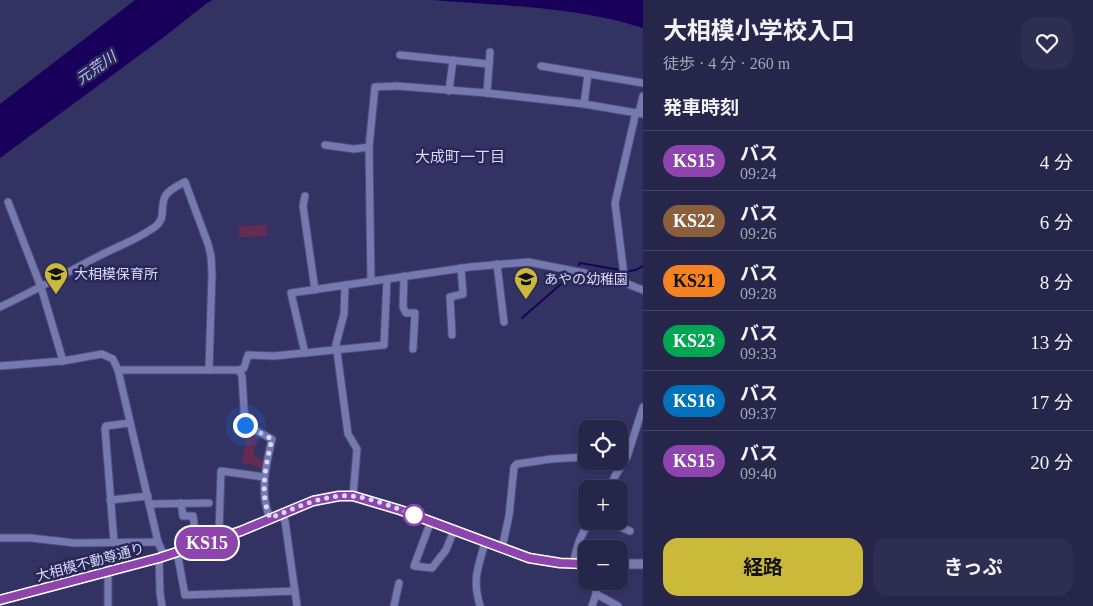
<!DOCTYPE html>
<html lang="ja">
<head>
<meta charset="utf-8">
<style>
	body { margin:0; font-family:"Times New Roman","Noto Sans JP",serif; background:#2e2e51; color:#f1f3f6; height:100vh; display:flex; flex-direction:column; font-size:19px; white-space:nowrap }
	* { box-sizing:border-box; margin:0 }
	p { font-size:16px; color:#a4a5b5 }
	.icon { flex:none; width:28px; height:28px; fill:none; stroke:currentColor; stroke-width:2; stroke-linecap:round; stroke-linejoin:round }
	.map { position:relative; flex:1; overflow:hidden }
	.drawer { display:flex; flex-direction:column; background:#26264a; width:450px }
	.drawer>* { flex:none }
	.badge { padding:0 10px; border-radius:16px; font-size:18px; line-height:32px }
	.fabs { position:absolute; left:578px; top:420px; display:grid; gap:10px }
	.fabs a { display:grid; place-items:center; width:50px; height:50px; border-radius:10px; background:#26264a; box-shadow:0 1px 4px #0004,0 0 0 1px #424362; font-size:25px }
	.you { position:absolute; width:25px; height:25px; margin:-12px; border:4px solid #fff; border-radius:50%; background:#1a73e8; box-shadow:0 0 0 8px #1a73e833 }
	.map>.badge { position:absolute; translate:-50% -50%; box-shadow:0 0 0 2px #fff }
	h2 { padding:0 20px; font-size:19px; line-height:45px }
	.round { display:grid; place-items:center; flex:none; width:52px; height:52px; border-radius:15px; background:#2e2e51 }
	.overview { display:flex; align-items:center; justify-content:space-between; height:85px; padding:0 20px }
	h1 { font-size:24px; font-weight:700; line-height:38px }
	.action { display:flex; gap:10px; margin-top:auto; padding:10px 20px }
	.action a { flex:1; height:58px; border-radius:15px; background:#cbb939; color:#111; font-size:20px; font-weight:700; line-height:58px; text-align:center }
	.action a+a { background:#2e2e51; color:#f1f3f6 }
	ul { padding:0; list-style:none }
	li { display:flex; align-items:center; gap:15px; height:60px; padding:0 20px; border-top:1px solid #424362 }
	li div { flex:1 }
	li b { display:block; font-size:19px }
	li em { font-style:normal }
	li .badge { min-width:55px; font-weight:700; text-align:center }
	main { display:flex; flex:1; min-height:0 }
	.map>svg:first-child { display:block }
	.green { fill:#662b53 }
	.water { fill:#19005a }
	.lines { fill:none; stroke-linecap:round; stroke-linejoin:round }
	.stream { stroke:#19005a; stroke-width:2 }
	.minor-casing { stroke:#504e78; stroke-width:9 }
	.tertiary-casing { stroke:#504e78; stroke-width:11 }
	.minor { stroke:#7679b0; stroke-width:7 }
	.tertiary { stroke:#7679b0; stroke-width:9 }
	.line-casing { stroke:#fff; stroke-width:11 }
	.line { stroke:#8e44ad; stroke-width:8 }
	.walk { stroke:#d7daf9; stroke-width:5; stroke-dasharray:0 9 }
	.stop-dot { fill:#fff; stroke:#8e44ad; stroke-width:2.5 }
	.labels { text-anchor:middle; stroke-width:5; stroke-linejoin:round; paint-order:stroke }
	.poi-label { font-size:14px; fill:#d7daf9; stroke:#282757; text-anchor:start }
	.street-label { font-size:14px; fill:#d7daf9; stroke:#282757 }
	.water-label { font-size:15px; font-style:italic; fill:#bbbfef; stroke:#282757 }
	.neighbourhood-label { font-size:15px; fill:#d7daf9; stroke:#282757 }
</style>
</head>
<body>
<main>
<div class="map">
<svg width="643" height="606" viewBox="0 0 643 606">
	<rect width="100%" height="100%" fill="#323263"/>
	<!-- green -->
	<g class="green">
		<path d="M 267,225 L 267,236 L 239,237 L 239,226 Z"/>
		<path d="M 249,430 L 259,434 L 253,456 L 264,460 L 261,468 L 242,462 Z"/>
	</g>
	<!-- water -->
	<g class="water">
		<path d="M 135,0 L 213,0 L 207,3 L 160,40 L 0,158 L 0,104 Z"/>
		<path d="M 432,0 L 643,0 L 643,28 C 576,6 502,6 432,0 Z"/>
	</g>
	<g class="lines">
		<!-- stream -->
		<g class="stream">
			<path d="M 579,265 L 580,263 L 620,270"/>
			<path d="M 629,271 L 636,270 L 643,266"/>
			<path d="M 522,318 L 569,277"/>
		</g>
		<!-- minor casing -->
		<g class="minor-casing">
			<g id="minor">
				<path d="M 400,55 L 489,64"/>
				<path d="M 541,66 L 643,83"/>
				<path d="M 449,91 L 453,60"/>
				<path d="M 487,93 L 490,52"/>
				<path d="M 584,104 L 588,74"/>
				<path d="M 639,113 L 643,96"/>
				<path d="M 325,145 L 354,149 L 369,147"/>
				<path d="M 305,196 L 303,206 L 315,290"/>
				<path d="M 8,202 L 41,287 L 63,361 L 102,354 L 113,359 L 118,370 L 158,542 L 164,556"/>
				<path d="M 497,264 L 504,322"/>
				<path d="M 404,276 L 403,307 L 406,313 L 415,313 L 413,349"/>
				<path d="M 371,281 L 369,147 L 375,87 L 397,86 L 487,93 L 584,104 L 643,114"/>
				<path d="M 625,283 L 615,203 L 636,112"/>
				<path d="M 345,285 L 344,314 L 336,344 L 348,434 L 357,449 L 353,496"/>
				<path d="M 0,307 C 34,291 66,273 99,256 C 118,246 139,239 156,226 C 167,217 159,205 166,195 C 170,189 179,185 185,182 L 208,244 L 211,256 L 212,274 L 209,370"/>
				<path d="M 452,335 L 450,297 L 463,294 L 461,268"/>
				<path d="M 305,353 L 291,293 L 470,267 L 528,262 L 615,279 L 643,290"/>
				<path d="M 0,366 L 63,361"/>
				<path d="M 118,370 L 239,370 L 244,368 L 248,355 L 274,356 L 384,345 L 387,279"/>
				<path d="M 239,370 L 242,376 L 245,425 L 272,439 C 266,465 259,493 270,518"/>
				<path d="M 610,489 L 615,476 L 627,457 L 643,407"/>
				<path d="M 110,500 L 148,496"/>
				<path d="M 181,503 L 183,516 L 193,516 L 197,546"/>
				<path d="M 150,504 L 209,503"/>
				<path d="M 282,513 L 285,521 L 297,606"/>
				<path d="M 431,521 L 414,566 L 432,568 L 446,550 L 454,530"/>
				<path d="M 605,521 L 630,531"/>
				<path d="M 0,538 L 31,538 L 75,543 L 158,542"/>
				<path d="M 221,538 L 219,532 L 221,471 L 264,477"/>
				<path d="M 114,542 L 105,428 L 106,426 L 130,423"/>
				<path d="M 502,548 L 509,516 L 514,467 L 517,464 L 551,459 L 586,457"/>
				<path d="M 177,552 L 185,595 L 295,591"/>
				<path d="M 159,558 L 160,593 L 162,606"/>
				<path d="M 573,564 C 577,547 580,534 591,521"/>
				<path d="M 596,594 L 618,606"/>
				<path d="M 108,606 L 108,572"/>
				<path d="M 394,606 L 399,583"/>
				<path d="M 480,606 C 472,578 478,569 485,542"/>
				<path d="M 592,606 L 596,594 L 595,581"/>
			</g>
		</g>
		<!-- tertiary casing -->
		<g class="tertiary-casing">
			<g id="tertiary">
				<path d="M 619,564 L 643,564"/>
				<path d="M 0,600 L 159,558 L 241,531 L 313,501 L 339,496 L 353,496 L 400,510 L 529,558 L 560,563 L 586,564"/>
			</g>
		</g>
		<!-- minor -->
		<use href="#minor" class="minor"/>
		<!-- tertiary -->
		<use href="#tertiary" class="tertiary"/>
	</g>
	<g class="lines">
		<!-- line casing -->
		<g class="line-casing">
			<path id="line" d="M 0,600 L 159,558 L 241,531 L 313,501 L 339,496 L 353,496 L 400,510 L 529,558 L 560,563 L 586,564"/>
		</g>
		<!-- line -->
		<use href="#line" class="line"/>
		<!-- walk -->
		<path class="walk" d="M 245,425 L 272,439 C 266,465 259,492 270,518 C 296,508 323,494 352,496 C 373,498 396,508 416,516 L 414,515"/>
	</g>
	<!-- icons -->
	<defs>
		<g id="school-pin" transform="scale(1.25)"><path d="M0 17L-7.5 6A9.5 9.5 0 1 1 7.5 6Z" fill="#cbb939" stroke="#282757"/><path d="M0-5L7-2L0 1L-7-2ZM-4 1L0 2.5L4 1V4Q0 6-4 4Z" fill="#111"/></g>
	</defs>
	<g fill-rule="evenodd">
		<use href="#school-pin" x="56" y="274"/>
		<use href="#school-pin" x="526" y="279"/>
	</g>
	<!-- markers -->
	<circle class="stop-dot" cx="414" cy="515" r="10"/>
	<g class="labels">
		<!-- poi labels -->
		<g class="poi-label">
			<text x="74" y="279">大相模保育所</text>
			<text x="544" y="284">あやの幼稚園</text>
		</g>
		<!-- street labels -->
		<g class="street-label">
			<text transform="translate(90 562) rotate(-15)" y="5">大相模不動尊通り</text>
		</g>
		<!-- water labels -->
		<g class="water-label">
			<text transform="translate(96 68) rotate(-35)" y="5">元荒川</text>
		</g>
		<!-- neighbourhood labels -->
		<g class="neighbourhood-label">
			<text x="460" y="162">大成町一丁目</text>
		</g>
	</g>
</svg>
<div class="fabs">
<a><svg class="icon" aria-label="locate" viewBox="0 0 24 24"><circle cx="12" cy="12" r="6"/><path d="M12 2v4M12 18v4M2 12h4M18 12h4"/></svg></a>
<a>+</a>
<a>−</a>
</div>
<div class="you" style="left:245px;top:425px"></div>
<b class="badge" style="left:207px;top:543px;background:#8e44ad;color:#fff">KS15</b>
</div>
<section class="drawer">
<div class="overview"><div><h1>大相模小学校入口</h1><p>徒歩 · 4 分 · 260 m</p></div><a class="round"><svg class="icon" aria-label="heart" viewBox="0 0 24 24"><path d="M12 20l-8-8c-3-5 5-10 8-4 3-6 11-1 8 4z"/></svg></a></div>
<h2>発車時刻</h2>
<ul>
<li><span class="badge" style="background:#8e44ad;color:#fff">KS15</span><div><b>バス</b><p>09:24</p></div><em>4 分</em></li>
<li><span class="badge" style="background:#8b5e3c;color:#fff">KS22</span><div><b>バス</b><p>09:26</p></div><em>6 分</em></li>
<li><span class="badge" style="background:#f58220;color:#111">KS21</span><div><b>バス</b><p>09:28</p></div><em>8 分</em></li>
<li><span class="badge" style="background:#00a651;color:#fff">KS23</span><div><b>バス</b><p>09:33</p></div><em>13 分</em></li>
<li><span class="badge" style="background:#0072bc;color:#fff">KS16</span><div><b>バス</b><p>09:37</p></div><em>17 分</em></li>
<li><span class="badge" style="background:#8e44ad;color:#fff">KS15</span><div><b>バス</b><p>09:40</p></div><em>20 分</em></li>
</ul>
<div class="action"><a>経路</a><a>きっぷ</a></div>
</section>
</main>
</body>
</html>
